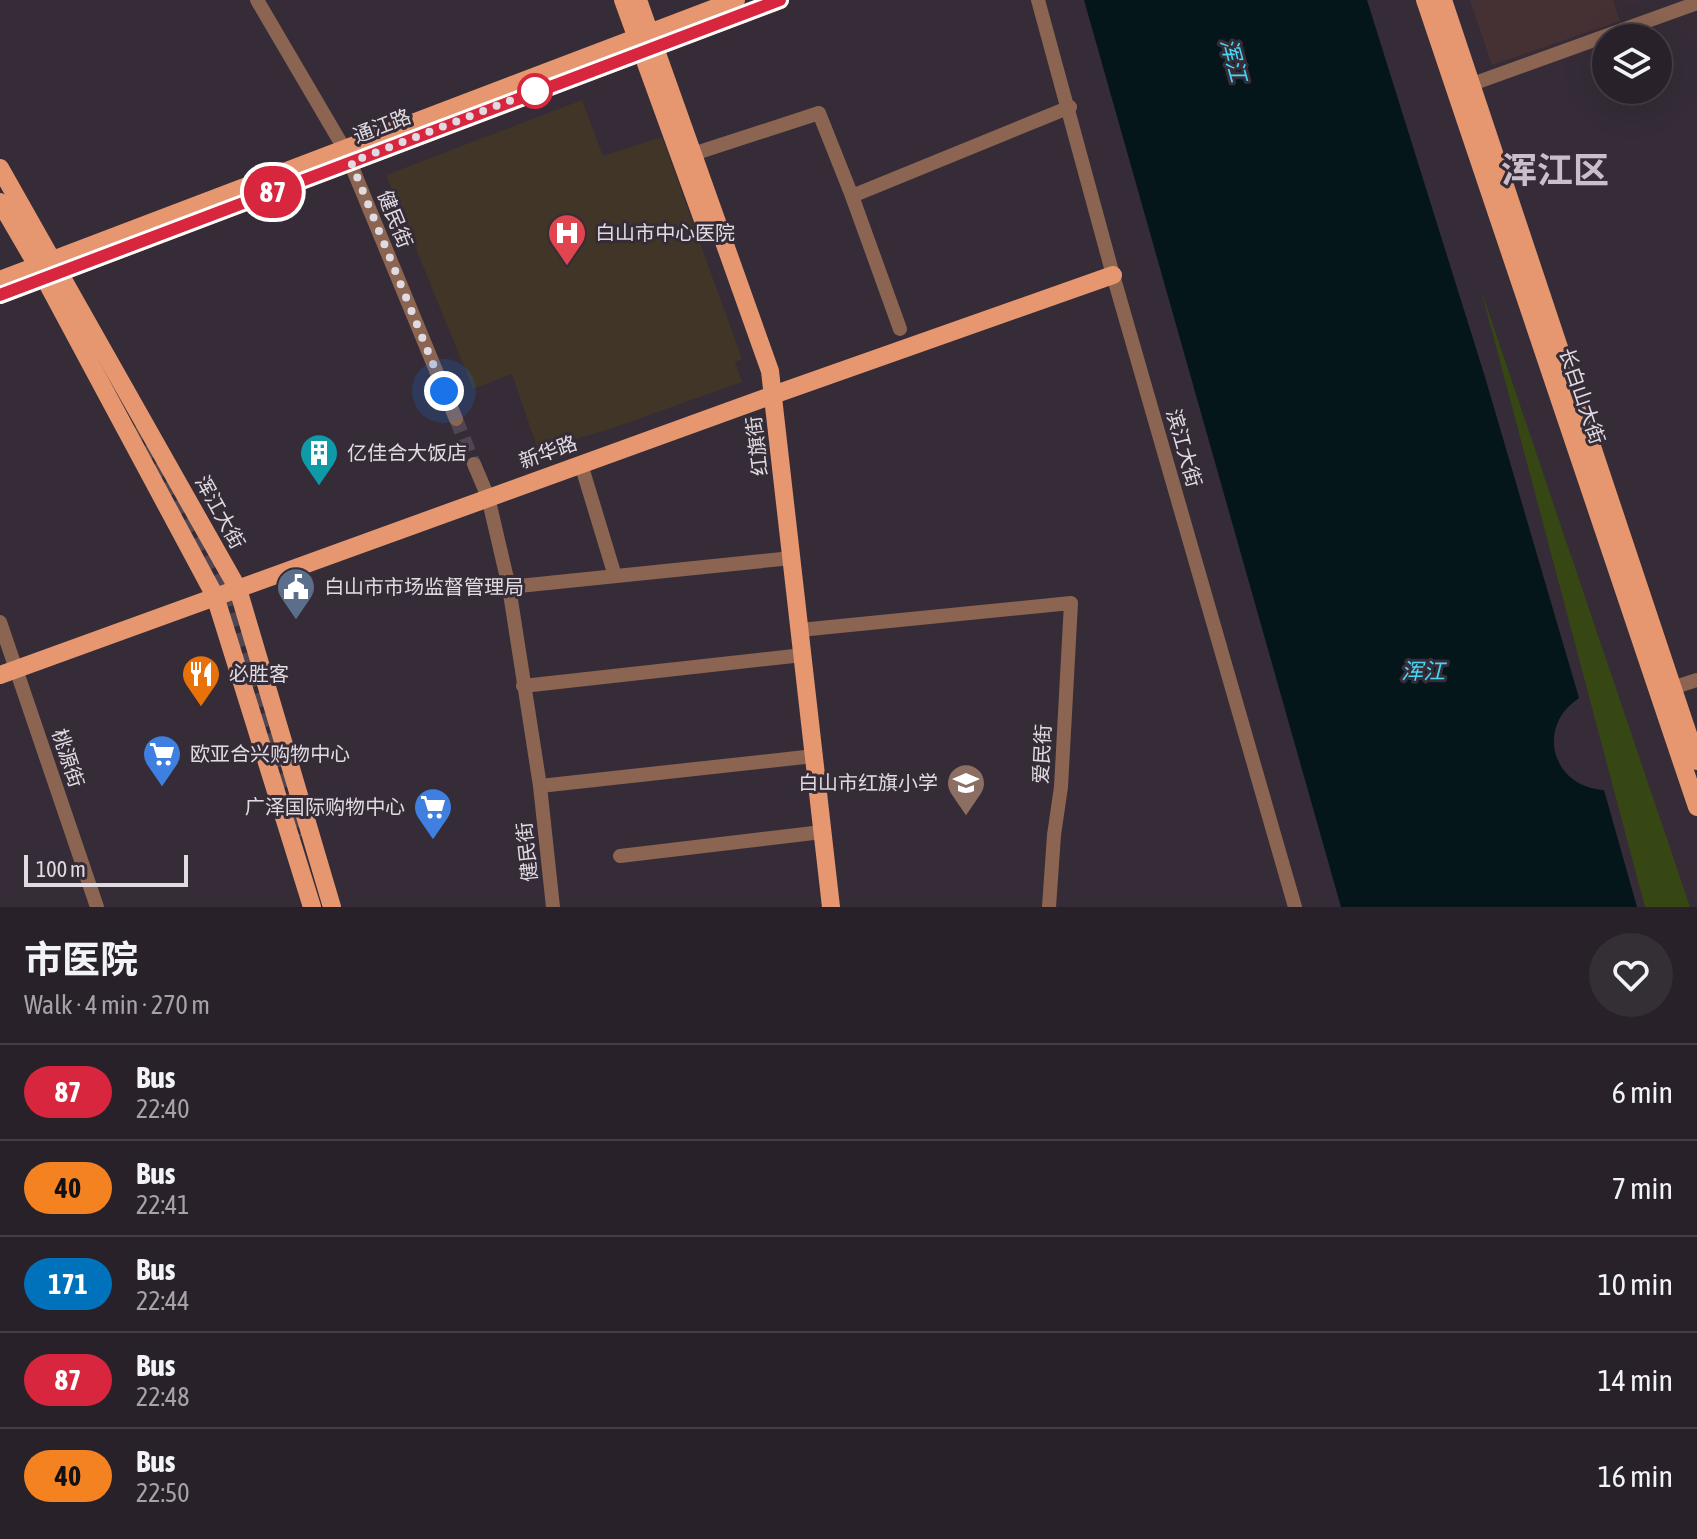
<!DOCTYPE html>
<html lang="en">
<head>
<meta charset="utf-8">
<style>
	body { margin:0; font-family:"Asap Condensed","Noto Sans SC",sans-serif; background:#342e35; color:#f1f3f6; height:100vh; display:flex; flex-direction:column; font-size:30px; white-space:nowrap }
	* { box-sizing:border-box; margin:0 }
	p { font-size:26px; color:#a5a3a8 }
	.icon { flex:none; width:44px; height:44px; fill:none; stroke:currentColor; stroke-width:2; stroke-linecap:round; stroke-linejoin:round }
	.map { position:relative; height:907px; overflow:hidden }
	.details { display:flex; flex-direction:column; background:#282129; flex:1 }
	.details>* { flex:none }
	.badge { padding:0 16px; border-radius:26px; font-size:28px; line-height:52px }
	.fabs { position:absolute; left:1592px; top:24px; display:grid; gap:16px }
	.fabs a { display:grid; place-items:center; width:80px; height:80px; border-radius:50%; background:#282129; box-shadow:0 8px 32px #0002,0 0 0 2px #443e46; font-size:40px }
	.scale { position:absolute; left:24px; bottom:20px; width:164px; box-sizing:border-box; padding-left:8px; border:4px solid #e0dbe2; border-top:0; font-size:22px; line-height:28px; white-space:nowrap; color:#e0dbe2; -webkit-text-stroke:6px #352c37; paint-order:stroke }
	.you { position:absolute; width:40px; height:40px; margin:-20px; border:6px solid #fff; border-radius:50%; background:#1a73e8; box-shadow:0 0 0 12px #1a73e833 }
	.map>.badge { position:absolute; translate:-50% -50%; box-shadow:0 0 0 4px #fff }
	.round { display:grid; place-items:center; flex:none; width:84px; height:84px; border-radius:42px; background:#342e35 }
	.head { display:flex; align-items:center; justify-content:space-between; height:136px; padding:0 24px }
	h1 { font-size:38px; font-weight:700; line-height:60px }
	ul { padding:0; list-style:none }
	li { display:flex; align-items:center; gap:24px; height:96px; padding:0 24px; border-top:2px solid #443e46 }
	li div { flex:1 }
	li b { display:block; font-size:30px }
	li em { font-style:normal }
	li .badge { min-width:88px; font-weight:700; text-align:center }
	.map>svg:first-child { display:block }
	.commercial { fill:#453133 }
	.medical { fill:#403526 }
	.green { fill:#374713 }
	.water { fill:#05161a }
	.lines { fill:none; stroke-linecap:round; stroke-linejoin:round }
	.minor-tunnel { stroke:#4f4651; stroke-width:14; stroke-dasharray:14 7; stroke-linecap:butt }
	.minor { stroke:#8b6452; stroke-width:14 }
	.major { stroke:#e69770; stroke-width:18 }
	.line-casing { stroke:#fff; stroke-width:18 }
	.line { stroke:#d7263d; stroke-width:12 }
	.walk { stroke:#e0dbe2; stroke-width:8; stroke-dasharray:0 14.4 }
	.stop-dot { fill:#fff; stroke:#d7263d; stroke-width:4 }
	.labels { text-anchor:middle; stroke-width:6; stroke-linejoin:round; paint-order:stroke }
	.street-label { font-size:20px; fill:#e0dbe2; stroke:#352c37 }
	.poi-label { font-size:20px; fill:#e0dbe2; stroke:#352c37; text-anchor:start }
	.water-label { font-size:22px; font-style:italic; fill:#45d7f5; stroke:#352c37 }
	.town-label { font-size:36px; font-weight:bold; fill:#cabecc; stroke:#352c37 }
</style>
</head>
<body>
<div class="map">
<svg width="1697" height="907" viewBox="0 0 1697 907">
	<rect width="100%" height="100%" fill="#352c37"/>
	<!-- commercial -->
	<path class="commercial" d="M 1470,0 L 1613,0 L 1620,21 L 1492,65 Z"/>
	<!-- medical -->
	<path class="medical" d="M 582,100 L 603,156 L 662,137 L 742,359 L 735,362 L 742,382 L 610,429 L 538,450 L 512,374 L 473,389 L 386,175 Z"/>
	<!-- green -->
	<path class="green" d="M 1481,290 L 1690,907 L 1645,907 Z"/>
	<!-- water -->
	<path class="water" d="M 1084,0 L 1367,0 L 1485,377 L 1579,698 C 1535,727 1552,787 1604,790 L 1637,907 L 1341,907 Z"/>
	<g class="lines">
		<!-- minor-tunnel -->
		<g class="minor-tunnel">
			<path d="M 456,419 L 474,464"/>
			<path d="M 136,427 L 228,595 L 302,836"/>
		</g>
		<!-- minor -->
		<g class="minor">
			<path d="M 257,0 L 345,150 L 456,419"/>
			<path d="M 1038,0 L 1113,275 L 1295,907"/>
			<path d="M 1464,87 L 1697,3"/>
			<path d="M 693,154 L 819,113 L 852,196 L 1070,107"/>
			<path d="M 852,196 L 900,329"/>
			<path d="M 474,464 L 488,497 L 509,587 L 540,786 L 553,907"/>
			<path d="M 581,464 L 615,576"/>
			<path d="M 509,587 L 792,558"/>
			<path d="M 0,622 L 97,907"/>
			<path d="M 800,630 L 1071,603 L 1061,787 L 1054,835 L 1049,907"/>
			<path d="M 523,686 L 803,655"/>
			<path d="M 1663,691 L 1697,680"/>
			<path d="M 540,786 L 814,756"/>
			<path d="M 620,856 L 822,832"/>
		</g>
		<!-- major -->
		<g class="major">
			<path d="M 623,0 L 708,234"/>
			<path d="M 638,0 L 770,371 L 831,907"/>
			<path d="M 1425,0 L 1697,807"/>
			<path d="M 1443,0 L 1697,761"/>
			<path d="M 0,168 L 238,589 L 332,907"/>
			<path d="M 0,202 L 45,279 L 215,596 L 312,907"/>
			<path d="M 0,280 L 736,0"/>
			<path d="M 0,295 L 780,0"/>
			<path d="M 0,675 L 773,395 L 1113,275"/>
		</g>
	</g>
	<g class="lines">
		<!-- line casing -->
		<g class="line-casing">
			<path id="line" d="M 0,295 L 780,0"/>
		</g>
		<!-- line -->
		<use href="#line" class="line"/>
		<!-- walk -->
		<path class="walk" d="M 444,391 L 351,162 L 535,91"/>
	</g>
	<!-- icons -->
	<defs>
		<g id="hospital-pin" transform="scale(2)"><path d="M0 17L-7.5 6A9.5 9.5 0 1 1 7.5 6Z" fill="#e0444e" stroke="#352c37"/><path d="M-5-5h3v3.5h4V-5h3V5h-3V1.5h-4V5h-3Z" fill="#fff"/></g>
		<g id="building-pin" transform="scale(2)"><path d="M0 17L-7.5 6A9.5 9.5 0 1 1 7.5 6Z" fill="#0f9aa8" stroke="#352c37"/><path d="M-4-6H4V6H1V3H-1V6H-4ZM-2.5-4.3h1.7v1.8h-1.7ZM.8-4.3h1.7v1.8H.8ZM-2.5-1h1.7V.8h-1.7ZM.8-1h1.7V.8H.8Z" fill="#fff"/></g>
		<g id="civic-pin" transform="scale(2)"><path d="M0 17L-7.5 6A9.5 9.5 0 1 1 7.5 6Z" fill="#5c6f8a" stroke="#352c37"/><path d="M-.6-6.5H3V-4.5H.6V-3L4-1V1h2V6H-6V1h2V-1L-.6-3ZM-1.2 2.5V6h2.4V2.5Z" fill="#fff"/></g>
		<g id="restaurant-pin" transform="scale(2)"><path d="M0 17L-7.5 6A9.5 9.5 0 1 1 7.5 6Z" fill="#e8710a" stroke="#352c37"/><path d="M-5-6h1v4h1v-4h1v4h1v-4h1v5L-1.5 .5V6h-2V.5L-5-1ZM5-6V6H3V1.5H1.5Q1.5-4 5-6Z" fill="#fff"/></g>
		<g id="supermarket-pin" transform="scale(2)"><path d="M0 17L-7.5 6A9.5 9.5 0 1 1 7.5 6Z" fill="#3f7fe0" stroke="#352c37"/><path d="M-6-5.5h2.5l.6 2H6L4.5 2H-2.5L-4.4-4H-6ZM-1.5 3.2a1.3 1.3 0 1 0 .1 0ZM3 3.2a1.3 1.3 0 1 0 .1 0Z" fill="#fff"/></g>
		<g id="school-pin" transform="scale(2)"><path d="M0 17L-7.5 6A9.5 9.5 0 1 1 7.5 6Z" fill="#8d6e63" stroke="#352c37"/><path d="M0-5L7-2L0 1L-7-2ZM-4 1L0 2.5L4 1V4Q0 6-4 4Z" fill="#fff"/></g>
	</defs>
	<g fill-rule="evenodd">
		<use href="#hospital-pin" x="567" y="233"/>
		<use href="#building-pin" x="319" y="453"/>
		<use href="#civic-pin" x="296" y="587"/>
		<use href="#restaurant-pin" x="201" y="674"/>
		<use href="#supermarket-pin" x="162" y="754"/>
		<use href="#school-pin" x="966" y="783"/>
		<use href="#supermarket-pin" x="433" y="807"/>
	</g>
	<!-- markers -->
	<circle class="stop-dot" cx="535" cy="91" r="16"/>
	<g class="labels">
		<!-- street labels -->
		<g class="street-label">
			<text transform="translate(382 126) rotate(-21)" y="7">通江路</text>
			<text transform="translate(395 219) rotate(68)" y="7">健民街</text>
			<text transform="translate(1582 396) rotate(71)" y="7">长白山大街</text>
			<text transform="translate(757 446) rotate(-97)" y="7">红旗街</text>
			<text transform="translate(1184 448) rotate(74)" y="7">滨江大街</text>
			<text transform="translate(548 452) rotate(-20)" y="7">新华路</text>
			<text transform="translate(220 512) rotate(61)" y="7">浑江大街</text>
			<text transform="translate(1042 754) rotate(-87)" y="7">爱民街</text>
			<text transform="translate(68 758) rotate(72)" y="7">桃源街</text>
			<text transform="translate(527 852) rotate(-96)" y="7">健民街</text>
		</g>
		<!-- poi labels -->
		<g class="poi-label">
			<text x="595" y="240">白山市中心医院</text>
			<text x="347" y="460">亿佳合大饭店</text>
			<text x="324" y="594">白山市市场监督管理局</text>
			<text x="229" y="681">必胜客</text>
			<text x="190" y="761">欧亚合兴购物中心</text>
			<text x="938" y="790" text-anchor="end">白山市红旗小学</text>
			<text x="405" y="814" text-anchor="end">广泽国际购物中心</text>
		</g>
		<!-- water labels -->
		<g class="water-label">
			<text transform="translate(1234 60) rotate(75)" y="8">浑江</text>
			<text x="1423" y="679">浑江</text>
		</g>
		<!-- town labels -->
		<g class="town-label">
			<text x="1555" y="183">浑江区</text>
		</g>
	</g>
</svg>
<div class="fabs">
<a><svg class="icon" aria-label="layers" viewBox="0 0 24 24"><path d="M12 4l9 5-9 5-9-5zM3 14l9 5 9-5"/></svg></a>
</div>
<div class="scale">100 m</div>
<div class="you" style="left:444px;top:391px"></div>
<b class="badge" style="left:273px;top:192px;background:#d7263d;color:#fff">87</b>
</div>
<section class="details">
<div class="head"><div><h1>市医院</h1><p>Walk · 4 min · 270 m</p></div><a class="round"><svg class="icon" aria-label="heart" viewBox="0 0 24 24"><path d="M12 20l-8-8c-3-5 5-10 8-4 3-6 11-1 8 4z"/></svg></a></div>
<ul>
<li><span class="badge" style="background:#d7263d;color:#fff">87</span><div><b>Bus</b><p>22:40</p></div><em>6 min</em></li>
<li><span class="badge" style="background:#f58220;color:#111">40</span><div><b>Bus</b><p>22:41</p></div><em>7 min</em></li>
<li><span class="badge" style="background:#0072bc;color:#fff">171</span><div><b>Bus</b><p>22:44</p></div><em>10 min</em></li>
<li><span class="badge" style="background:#d7263d;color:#fff">87</span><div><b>Bus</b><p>22:48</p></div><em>14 min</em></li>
<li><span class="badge" style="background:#f58220;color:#111">40</span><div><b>Bus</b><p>22:50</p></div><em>16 min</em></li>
</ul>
</section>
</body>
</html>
